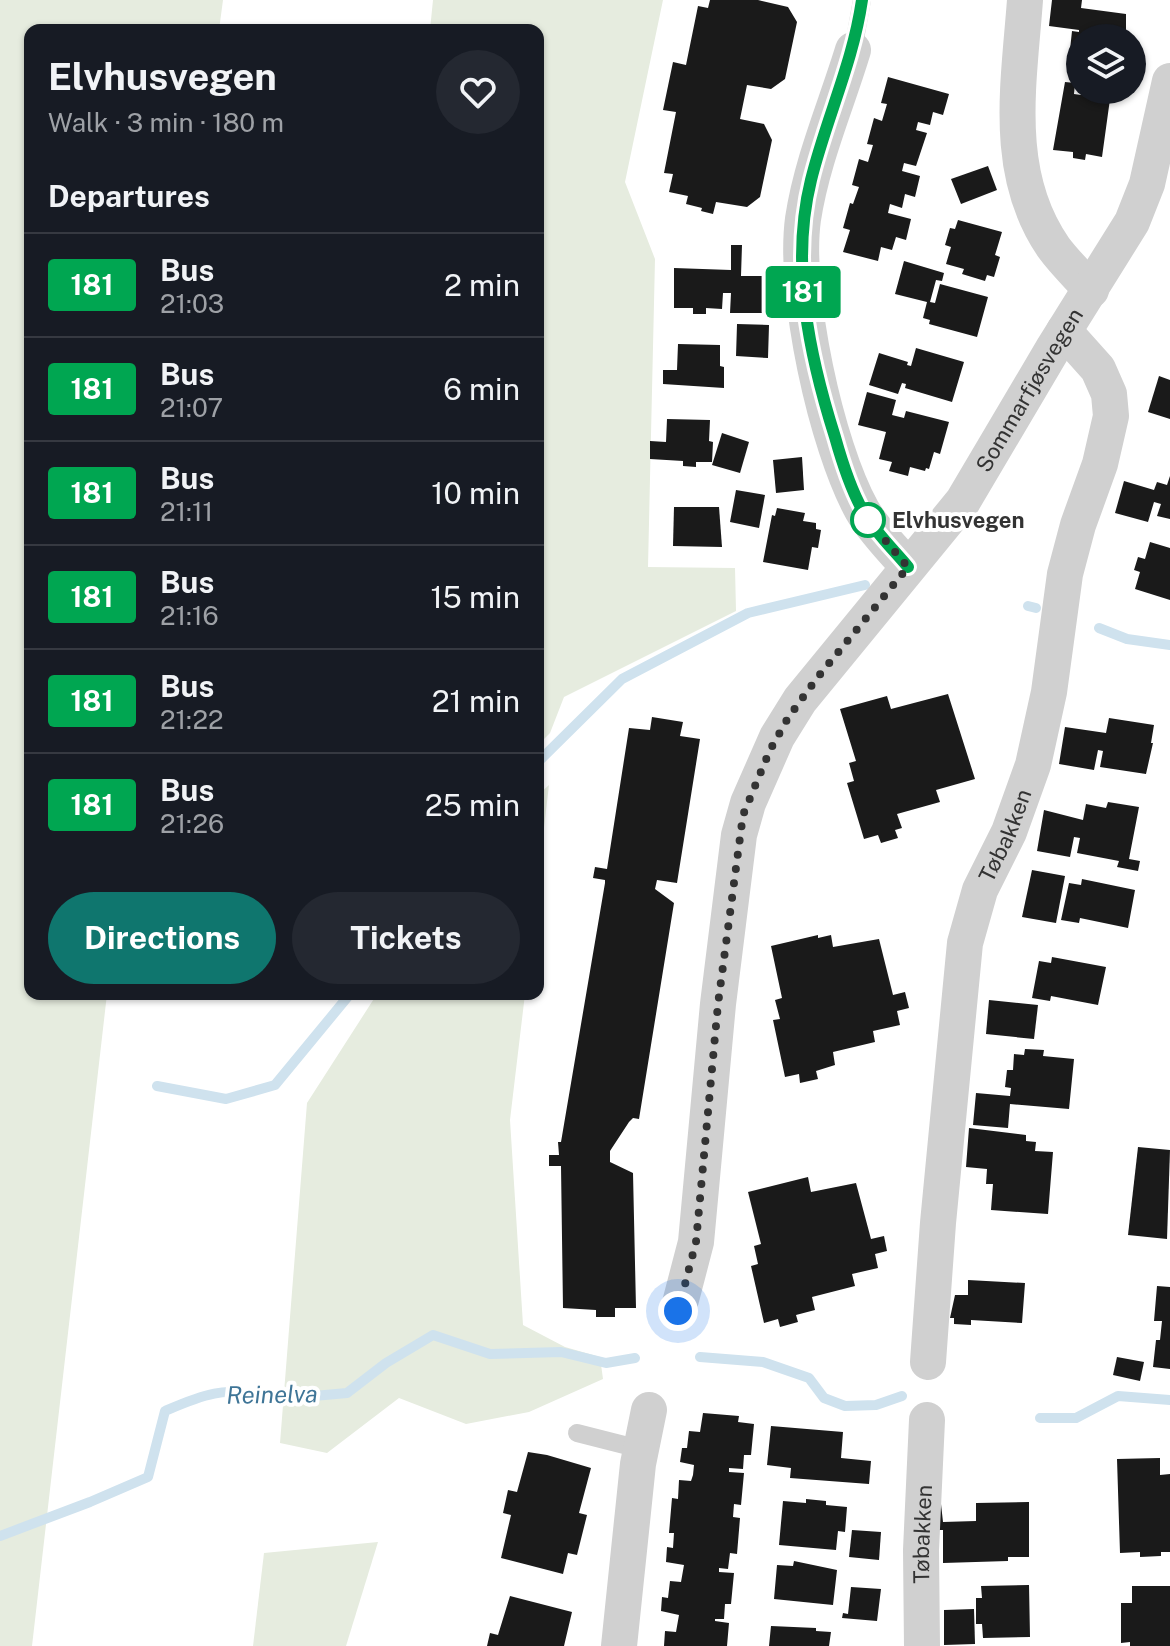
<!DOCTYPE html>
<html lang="en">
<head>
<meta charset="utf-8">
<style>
	body { margin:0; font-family:"Public Sans",sans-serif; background:#242831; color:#f1f3f6; height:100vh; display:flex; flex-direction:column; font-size:30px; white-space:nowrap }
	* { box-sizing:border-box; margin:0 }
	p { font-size:26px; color:#9ea1a6 }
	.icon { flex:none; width:44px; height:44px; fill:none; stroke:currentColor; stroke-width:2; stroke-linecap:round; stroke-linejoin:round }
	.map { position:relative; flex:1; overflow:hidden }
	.drawer { position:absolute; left:24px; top:24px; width:520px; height:976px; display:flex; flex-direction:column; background:#171b24; border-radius:16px; box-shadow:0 2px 6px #0004 }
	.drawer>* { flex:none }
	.badge { padding:0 16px; border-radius:6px; font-size:28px; line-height:52px }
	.controls { position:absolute; left:1066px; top:24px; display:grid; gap:16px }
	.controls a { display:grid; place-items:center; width:80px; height:80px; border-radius:50%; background:#171b24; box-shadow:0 2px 6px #0004; font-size:40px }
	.you { position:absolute; width:40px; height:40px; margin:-20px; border:6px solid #fff; border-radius:50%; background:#1a73e8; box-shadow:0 0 0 12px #1a73e833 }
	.map>.badge { position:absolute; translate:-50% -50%; box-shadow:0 0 0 4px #fff }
	h2 { padding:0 24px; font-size:30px; line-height:72px }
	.round { display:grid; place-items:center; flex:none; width:84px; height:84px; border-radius:42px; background:#242831 }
	.headline { display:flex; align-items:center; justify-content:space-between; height:136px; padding:0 24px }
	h1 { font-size:38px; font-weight:700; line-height:60px }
	.cta { display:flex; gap:16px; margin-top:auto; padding:16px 24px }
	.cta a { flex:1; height:92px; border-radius:48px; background:#0f766e; color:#fff; font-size:32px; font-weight:700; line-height:92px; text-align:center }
	.cta a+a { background:#242831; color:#f1f3f6 }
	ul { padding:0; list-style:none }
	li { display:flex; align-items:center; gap:24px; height:104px; padding:0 24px; border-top:2px solid #363941 }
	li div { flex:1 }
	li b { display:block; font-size:30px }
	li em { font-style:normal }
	li .badge { min-width:88px; font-weight:700; text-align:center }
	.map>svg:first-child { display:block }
	.green { fill:#e6ecdf }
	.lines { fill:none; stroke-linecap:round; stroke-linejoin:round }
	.stream { stroke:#cfe2ee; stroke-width:10 }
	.building { fill:#1a1a1a }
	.service { stroke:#d0d0d0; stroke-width:18 }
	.minor { stroke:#d0d0d0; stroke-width:36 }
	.line-casing { stroke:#fff; stroke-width:18 }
	.line { stroke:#00a651; stroke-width:12 }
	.walk { stroke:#333; stroke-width:8; stroke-dasharray:0 14.4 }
	.stop-dot { fill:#fff; stroke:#00a651; stroke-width:4 }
	.labels { text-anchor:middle; stroke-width:8; stroke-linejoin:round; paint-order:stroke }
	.street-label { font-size:22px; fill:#333; stroke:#fff }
	.stop-label { font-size:22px; font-weight:bold; fill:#333; stroke:#fff; text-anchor:start }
	.water-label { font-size:24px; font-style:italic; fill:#3f7597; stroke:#fff }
</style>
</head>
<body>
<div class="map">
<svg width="1170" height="1646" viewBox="0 0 1170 1646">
	<rect width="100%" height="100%" fill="#fff"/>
	<!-- green -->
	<g class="green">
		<path d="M 0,0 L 223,0 L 219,30 L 30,30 L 30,994 L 107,994 L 32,1646 L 0,1646 Z"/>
		<path d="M 433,0 L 663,0 L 625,182 L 655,259 L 648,567 L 735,568 L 736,611 L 564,697 L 550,733 L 538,745 L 538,30 L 430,30 Z"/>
		<path d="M 549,785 L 538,879 L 538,795 Z"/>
		<path d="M 377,994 L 525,994 L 510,1120 L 523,1325 L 565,1347 L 600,1357 L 603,1379 L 529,1412 L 466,1424 L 399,1398 L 327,1453 L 280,1443 L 307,1103 Z"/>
		<path d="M 378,1542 L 346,1646 L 253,1646 L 264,1553 Z"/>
	</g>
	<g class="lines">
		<!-- stream -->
		<g class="stream">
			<path d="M 1028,606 L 1036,608"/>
			<path d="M 1099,628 L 1127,639 L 1170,645"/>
			<path d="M 538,762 L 622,679 L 748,613 L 865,585"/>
			<path d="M 157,1086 L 226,1099 L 275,1085 L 350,994"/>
			<path d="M 700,1357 L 763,1362 L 809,1378 L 824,1398 L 845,1406 L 876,1405 L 902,1396"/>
			<path d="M 1040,1418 L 1076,1418 L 1118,1396 L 1170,1400"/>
			<path d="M 0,1536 L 90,1502 L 148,1477 L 165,1411 C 193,1399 232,1381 259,1401 L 347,1393 L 386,1363 L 433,1335 L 490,1354 L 561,1352 L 606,1363 L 635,1358"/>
		</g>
	</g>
	<!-- building -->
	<g class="building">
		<path d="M 710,0 L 758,0 L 788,7 L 797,22 L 785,79 L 771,89 L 747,85 L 740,119 L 764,124 L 772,140 L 760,197 L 747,207 L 716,202 L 713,214 L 701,211 L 702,208 L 686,204 L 688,196 L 669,192 L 673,174 L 664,173 L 676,112 L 663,110 L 673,62 L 686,65 L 698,6 L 708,8 Z"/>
		<path d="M 1052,0 L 1082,0 L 1081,8 L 1126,14 L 1126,38 L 1080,38 L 1080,59 L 1074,58 L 1076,50 L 1070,50 L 1072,31 L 1079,32 L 1079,30 L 1049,26 Z"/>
		<path d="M 888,77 L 949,94 L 943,115 L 933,112 L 930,125 L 918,122 L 916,130 L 927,133 L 916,166 L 904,163 L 902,171 L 920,176 L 915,197 L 905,194 L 902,208 L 890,204 L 888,213 L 911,219 L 906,240 L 896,237 L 892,250 L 881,247 L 878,261 L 843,252 L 850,230 L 843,228 L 850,203 L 853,204 L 859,187 L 852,185 L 859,159 L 868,162 L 873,145 L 867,144 L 874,118 L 882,121 L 887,104 L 881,103 Z"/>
		<path d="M 1065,82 L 1075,83 L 1074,94 L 1081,95 L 1082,90 L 1095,90 L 1094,97 L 1110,99 L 1102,157 L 1086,154 L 1085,160 L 1073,158 L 1073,152 L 1053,150 Z"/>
		<path d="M 988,166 L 997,190 L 961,204 L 951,179 Z"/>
		<path d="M 958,220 L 1002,232 L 995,255 L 1000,257 L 994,277 L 987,275 L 985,281 L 962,274 L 964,269 L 946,264 L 951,247 L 945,245 L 950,228 L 955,229 Z"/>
		<path d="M 731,245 L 742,245 L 741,276 L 767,276 L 767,313 L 730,313 L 731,293 L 723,293 L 722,309 L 706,308 L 706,314 L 693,314 L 693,308 L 674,308 L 674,268 L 731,270 Z"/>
		<path d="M 904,261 L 944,273 L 942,281 L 936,280 L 930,302 L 935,303 L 940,284 L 988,297 L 977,337 L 929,324 L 930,320 L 923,318 L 927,302 L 895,294 Z"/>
		<path d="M 737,324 L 769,325 L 768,358 L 736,356 Z"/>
		<path d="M 678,344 L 720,345 L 720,366 L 724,367 L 724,388 L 663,384 L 663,370 L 677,370 Z"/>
		<path d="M 916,348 L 964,362 L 952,402 L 905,388 L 906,384 L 902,383 L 898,394 L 869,385 L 879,353 L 908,362 L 907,365 L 911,366 Z"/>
		<path d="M 1159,376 L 1170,380 L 1170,419 L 1148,412 Z"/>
		<path d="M 867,392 L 896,400 L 892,415 L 904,418 L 906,411 L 949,422 L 940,454 L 934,452 L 929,469 L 926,468 L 925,471 L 910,467 L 908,476 L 889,471 L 892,462 L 879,459 L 886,432 L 858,425 Z"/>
		<path d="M 667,419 L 710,420 L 709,441 L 713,442 L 712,462 L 696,462 L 696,467 L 683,466 L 683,461 L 650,459 L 650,441 L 666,442 Z"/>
		<path d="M 722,433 L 749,442 L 740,473 L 712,465 Z"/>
		<path d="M 802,457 L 804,490 L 776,493 L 773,460 Z"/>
		<path d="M 1170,476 L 1170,519 L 1157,516 L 1161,504 L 1154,502 L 1148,522 L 1115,513 L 1124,481 L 1154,490 L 1157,482 L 1167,485 Z"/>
		<path d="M 736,490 L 765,495 L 759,528 L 730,522 Z"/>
		<path d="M 674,507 L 719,507 L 722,547 L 673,546 Z"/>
		<path d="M 777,508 L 805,513 L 803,521 L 816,523 L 816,529 L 821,530 L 818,548 L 812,547 L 808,570 L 763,562 L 772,515 L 775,516 Z"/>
		<path d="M 1150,542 L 1170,548 L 1170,600 L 1135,589 L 1140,572 L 1134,570 L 1138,557 L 1145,559 Z"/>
		<path d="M 948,694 L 975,779 L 936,790 L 940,802 L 897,814 L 902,828 L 895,830 L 898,838 L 881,843 L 878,835 L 864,839 L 847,783 L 854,781 L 849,763 L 856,761 L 840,709 L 887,696 L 891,709 Z"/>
		<path d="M 652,717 L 683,722 L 680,736 L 700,739 L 677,883 L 657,880 L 655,889 L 674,903 L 639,1119 L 633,1118 L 629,1122 L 610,1151 L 610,1162 L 633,1173 L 636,1308 L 615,1308 L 615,1317 L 596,1317 L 596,1310 L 563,1308 L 561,1166 L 549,1166 L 549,1155 L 559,1155 L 558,1142 L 561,1142 L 605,883 L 605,880 L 593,878 L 595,867 L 607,869 L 629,728 L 650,730 Z"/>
		<path d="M 1109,718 L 1154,725 L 1151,743 L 1153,743 L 1146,774 L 1100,767 L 1103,751 L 1098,750 L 1094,770 L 1059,764 L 1065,727 L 1106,733 Z"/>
		<path d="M 1108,802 L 1139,807 L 1129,859 L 1140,861 L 1138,871 L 1117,867 L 1119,861 L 1077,853 L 1080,838 L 1074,837 L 1070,857 L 1037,851 L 1044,810 L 1083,820 L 1086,804 L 1106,808 Z"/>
		<path d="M 1032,870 L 1065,876 L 1056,923 L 1022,917 Z"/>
		<path d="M 1082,879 L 1135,890 L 1128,928 L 1080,918 L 1079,923 L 1061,920 L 1069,883 L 1081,885 Z"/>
		<path d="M 818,935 L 818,938 L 831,935 L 833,947 L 879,939 L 893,995 L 905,992 L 909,1008 L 897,1011 L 900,1025 L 873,1031 L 875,1042 L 833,1052 L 835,1065 L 816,1071 L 818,1079 L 800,1083 L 799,1074 L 785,1077 L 773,1020 L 780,1019 L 775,1000 L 782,998 L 771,946 Z"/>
		<path d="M 1052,957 L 1106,967 L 1098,1005 L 1051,996 L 1050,1001 L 1032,998 L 1039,961 L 1051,963 Z"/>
		<path d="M 989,1000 L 1038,1005 L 1034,1039 L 986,1034 Z"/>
		<path d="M 1025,1049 L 1044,1050 L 1043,1056 L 1074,1059 L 1069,1109 L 1010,1104 L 1008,1128 L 973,1125 L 976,1093 L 1010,1096 L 1011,1088 L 1005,1087 L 1007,1070 L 1013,1070 L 1014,1054 L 1024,1055 Z"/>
		<path d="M 969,1128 L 1026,1135 L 1026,1141 L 1036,1142 L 1035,1151 L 1053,1152 L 1048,1214 L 991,1210 L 993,1184 L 986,1184 L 987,1169 L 966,1167 Z"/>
		<path d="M 1138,1147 L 1170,1150 L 1167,1239 L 1128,1235 Z"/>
		<path d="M 808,1177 L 811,1192 L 856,1183 L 871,1239 L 884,1236 L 887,1251 L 875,1254 L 878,1268 L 852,1274 L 855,1286 L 812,1297 L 815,1310 L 796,1315 L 798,1322 L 780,1327 L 778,1319 L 764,1323 L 751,1266 L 758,1264 L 754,1246 L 761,1244 L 748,1192 Z"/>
		<path d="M 968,1280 L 1025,1283 L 1022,1323 L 971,1320 L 971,1325 L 954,1324 L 954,1318 L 950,1318 L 955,1295 L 968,1295 Z"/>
		<path d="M 1157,1286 L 1170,1287 L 1170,1369 L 1153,1367 L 1156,1340 L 1160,1340 L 1162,1321 L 1154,1321 Z"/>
		<path d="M 1117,1357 L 1144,1362 L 1140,1381 L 1113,1375 Z"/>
		<path d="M 703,1413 L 739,1416 L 738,1422 L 754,1424 L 751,1455 L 744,1455 L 743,1469 L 729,1468 L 729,1472 L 744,1473 L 741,1505 L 734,1504 L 733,1517 L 740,1518 L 737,1554 L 730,1553 L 728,1569 L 719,1568 L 719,1572 L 734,1573 L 731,1604 L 725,1604 L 724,1619 L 715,1619 L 715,1621 L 729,1623 L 727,1646 L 664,1646 L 665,1631 L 676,1632 L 679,1615 L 661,1611 L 662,1597 L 668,1598 L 670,1581 L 681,1582 L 684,1565 L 666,1562 L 667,1547 L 673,1548 L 674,1533 L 669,1533 L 672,1498 L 678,1499 L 679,1480 L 691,1481 L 693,1475 L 694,1465 L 680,1462 L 682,1448 L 687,1448 L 689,1431 L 700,1432 Z"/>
		<path d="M 771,1426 L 843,1432 L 841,1458 L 871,1461 L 869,1484 L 790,1478 L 791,1468 L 767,1465 Z"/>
		<path d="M 528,1452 L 547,1455 L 591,1468 L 579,1513 L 587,1515 L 577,1555 L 568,1553 L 563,1574 L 501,1558 L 511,1515 L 503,1513 L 508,1490 L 517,1492 Z"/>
		<path d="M 1160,1458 L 1160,1475 L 1170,1474 L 1170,1552 L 1161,1552 L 1161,1556 L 1140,1557 L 1140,1552 L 1120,1553 L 1117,1459 Z"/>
		<path d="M 806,1499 L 826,1501 L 826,1505 L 847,1507 L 845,1532 L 838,1531 L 836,1550 L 779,1545 L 783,1501 L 806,1503 Z"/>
		<path d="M 1029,1502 L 1029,1557 L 1008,1557 L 1008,1561 L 943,1563 L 943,1530 L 934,1530 L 941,1504 L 943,1522 L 976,1521 L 976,1503 Z"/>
		<path d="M 852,1530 L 881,1532 L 879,1560 L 849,1557 Z"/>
		<path d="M 794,1561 L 837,1570 L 833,1605 L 774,1599 L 777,1565 L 793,1566 Z"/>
		<path d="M 1029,1585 L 1030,1637 L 983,1638 L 982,1624 L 976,1624 L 976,1598 L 982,1598 L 981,1586 Z"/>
		<path d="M 1132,1586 L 1170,1586 L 1170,1646 L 1130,1646 L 1130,1642 L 1121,1643 L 1121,1603 L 1132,1603 Z"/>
		<path d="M 851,1587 L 881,1589 L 877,1621 L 842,1618 L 843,1613 L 848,1614 Z"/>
		<path d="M 510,1596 L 572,1612 L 564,1646 L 487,1646 L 490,1633 L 498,1635 Z"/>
		<path d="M 974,1609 L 975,1644 L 944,1645 L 944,1610 Z"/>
		<path d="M 771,1626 L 816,1628 L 816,1631 L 831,1632 L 829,1646 L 769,1646 Z"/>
	</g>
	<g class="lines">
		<!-- service -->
		<g class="service">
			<path d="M 853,50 L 862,0"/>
			<path d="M 577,1433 L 640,1449"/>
		</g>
		<!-- minor -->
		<g class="minor">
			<path d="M 1025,0 C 1019,83 1002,174 1054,248 C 1065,263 1079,276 1091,290"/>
			<path d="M 853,50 C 836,106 812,160 803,219 C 793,293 826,445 862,510 C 874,531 893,549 908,567"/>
			<path id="s1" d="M 678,1311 L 696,1242 L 718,1004 L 739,835 L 748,803 L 777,737 L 800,700 L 963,501 L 1054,347 L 1132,222 L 1147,184 L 1170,81"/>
			<path id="s2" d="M 928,1362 L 938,1223 L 965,943 L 980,890 L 1009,832 L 1033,765 L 1049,692 L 1065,574 L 1078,525 L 1100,464 L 1111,416 L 1109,394 L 1098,369 L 1064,331"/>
			<path d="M 619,1646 L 638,1464 L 649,1410"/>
			<path id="s3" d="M 922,1646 L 921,1550 L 927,1420"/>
		</g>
	</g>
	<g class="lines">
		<!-- line casing -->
		<g class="line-casing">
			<path id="line" d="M 862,0 C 853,63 826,119 811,180 C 790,265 809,355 835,437 C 842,462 850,488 863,511 C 874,531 893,549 908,567"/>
		</g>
		<!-- line -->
		<use href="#line" class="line"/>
		<!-- walk -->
		<path class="walk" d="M 678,1311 L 696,1242 L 718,1004 L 743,815 L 770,750 L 788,718 L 817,678 L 908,567 L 868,520"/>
	</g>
	<!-- markers -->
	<circle class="stop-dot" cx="868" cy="520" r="16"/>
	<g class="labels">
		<!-- street labels -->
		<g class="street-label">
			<text dy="8" stroke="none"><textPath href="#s1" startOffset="1016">Sommarfjøsvegen</textPath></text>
			<text dy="8" stroke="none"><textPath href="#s2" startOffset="536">Tøbakken</textPath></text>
			<text dy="8" stroke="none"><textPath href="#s3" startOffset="112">Tøbakken</textPath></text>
		</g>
		<!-- stop labels -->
		<g class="stop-label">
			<text x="892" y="528">Elvhusvegen</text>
		</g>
		<!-- water labels -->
		<g class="water-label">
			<text transform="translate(272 1395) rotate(-1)" y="8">Reinelva</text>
		</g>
	</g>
</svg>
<div class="controls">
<a><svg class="icon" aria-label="layers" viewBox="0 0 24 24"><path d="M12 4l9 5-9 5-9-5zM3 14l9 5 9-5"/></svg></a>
</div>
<div class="you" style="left:678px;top:1311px"></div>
<b class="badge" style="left:803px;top:292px;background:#00a651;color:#fff">181</b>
<section class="drawer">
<div class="headline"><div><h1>Elvhusvegen</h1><p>Walk · 3 min · 180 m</p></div><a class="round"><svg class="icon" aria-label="heart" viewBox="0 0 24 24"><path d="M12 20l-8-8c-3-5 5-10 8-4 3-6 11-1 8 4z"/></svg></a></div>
<h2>Departures</h2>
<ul>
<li><span class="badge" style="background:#00a651;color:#fff">181</span><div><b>Bus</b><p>21:03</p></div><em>2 min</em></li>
<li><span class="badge" style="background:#00a651;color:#fff">181</span><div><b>Bus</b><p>21:07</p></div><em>6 min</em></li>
<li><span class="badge" style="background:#00a651;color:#fff">181</span><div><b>Bus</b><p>21:11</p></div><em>10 min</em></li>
<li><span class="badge" style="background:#00a651;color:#fff">181</span><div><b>Bus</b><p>21:16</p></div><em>15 min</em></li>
<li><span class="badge" style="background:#00a651;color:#fff">181</span><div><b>Bus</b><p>21:22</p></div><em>21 min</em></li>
<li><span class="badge" style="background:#00a651;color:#fff">181</span><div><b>Bus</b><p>21:26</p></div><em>25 min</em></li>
</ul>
<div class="cta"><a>Directions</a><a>Tickets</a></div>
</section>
</div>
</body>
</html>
